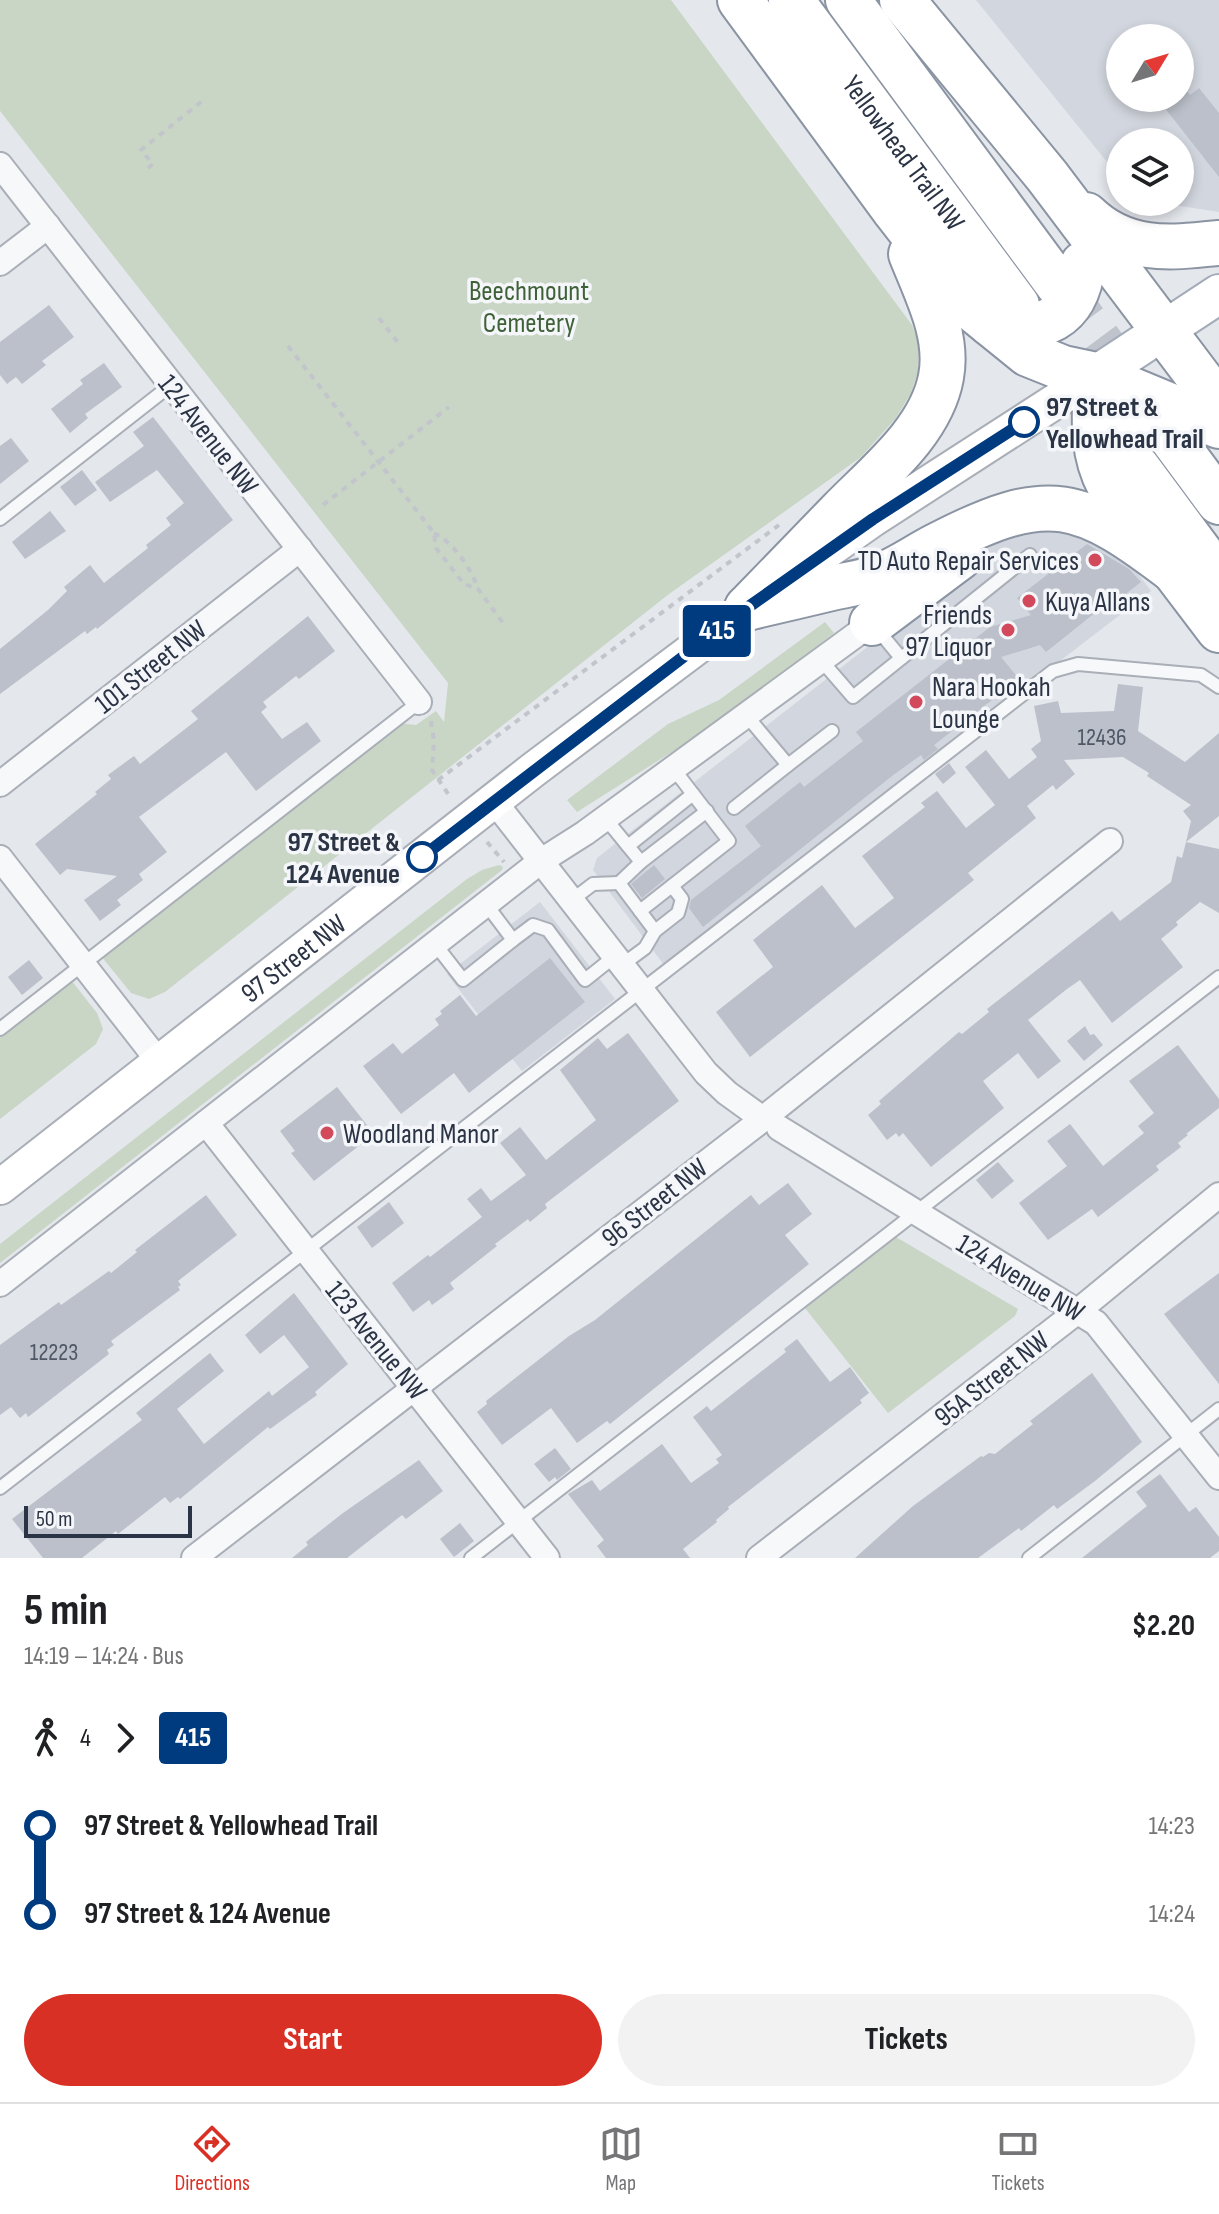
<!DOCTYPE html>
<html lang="en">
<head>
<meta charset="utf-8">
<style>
	body { margin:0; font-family:"Sofia Sans Condensed",sans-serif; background:#f2f2f2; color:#202124; height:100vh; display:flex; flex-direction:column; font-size:30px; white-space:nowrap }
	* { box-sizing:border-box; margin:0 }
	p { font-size:26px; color:#757577 }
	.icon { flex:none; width:44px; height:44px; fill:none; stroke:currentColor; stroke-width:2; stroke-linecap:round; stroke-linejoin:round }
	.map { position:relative; height:1558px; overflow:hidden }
	.details { display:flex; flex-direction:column; background:#fff; flex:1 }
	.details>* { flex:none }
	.badge { padding:0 16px; border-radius:6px; font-size:28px; line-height:52px }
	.needle { width:52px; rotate:52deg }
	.tools { position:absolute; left:1106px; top:24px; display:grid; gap:16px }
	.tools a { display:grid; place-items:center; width:88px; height:88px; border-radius:50%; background:#fff; box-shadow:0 4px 12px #0003; font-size:40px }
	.scale { position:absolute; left:24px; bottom:20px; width:168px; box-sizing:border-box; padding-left:8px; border:4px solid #2b3445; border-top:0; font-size:22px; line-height:28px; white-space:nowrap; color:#2b3445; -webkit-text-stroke:6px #f4f6f9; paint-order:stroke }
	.map>.badge { position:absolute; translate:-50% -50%; box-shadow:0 0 0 4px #fff }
	.legs { display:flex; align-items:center; gap:12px; height:88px; padding:0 24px; font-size:26px }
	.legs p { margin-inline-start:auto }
	.headline { display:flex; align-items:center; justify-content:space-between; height:136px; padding:0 24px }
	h1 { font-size:44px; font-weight:700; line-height:60px }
	.action { display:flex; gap:16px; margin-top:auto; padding:16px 24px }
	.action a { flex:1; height:92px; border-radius:48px; background:#d93025; color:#fff; font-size:32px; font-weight:700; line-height:92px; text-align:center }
	.action a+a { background:#f2f2f2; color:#202124 }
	ul { padding:0 24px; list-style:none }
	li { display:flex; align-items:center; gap:28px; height:88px; font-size:30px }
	li i { display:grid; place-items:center; width:12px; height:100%; margin:0 10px; background:currentColor }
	li i::after { content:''; width:20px; height:20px; margin:-10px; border:6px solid; border-radius:50%; background:#fff }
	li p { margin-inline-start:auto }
	li:first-child i { background:linear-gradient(#0000 50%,currentColor 0) }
	li:last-child i { background:linear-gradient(currentColor 50%,#0000 0) }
	.menu { display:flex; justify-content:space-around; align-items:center; height:112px; border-top:2px solid #e0e0e0; background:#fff; font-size:22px; color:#757577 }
	.menu a { display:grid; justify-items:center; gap:4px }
	.menu .current { color:#d93025 }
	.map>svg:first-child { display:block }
	.built { fill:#d2d6de; fill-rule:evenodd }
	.green { fill:#c9d6c5 }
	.building { fill:#bbc0ca }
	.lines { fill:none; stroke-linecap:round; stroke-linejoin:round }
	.motorway-tunnel { stroke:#bfc3cb; stroke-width:44; stroke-dasharray:44 22; stroke-linecap:butt }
	.service-casing { stroke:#a9aeb7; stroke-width:16 }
	.minor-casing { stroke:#a9aeb7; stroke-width:28 }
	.secondary-casing { stroke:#a9aeb7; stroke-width:38 }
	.primary-casing { stroke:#a3abb8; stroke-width:42 }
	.motorway-casing { stroke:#8b94a3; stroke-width:48 }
	.path { stroke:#c2c5cb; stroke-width:4; stroke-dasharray:6 6; stroke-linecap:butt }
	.service { stroke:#f7f8fa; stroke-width:12 }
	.minor { stroke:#f7f8fa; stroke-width:24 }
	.secondary { stroke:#fff; stroke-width:34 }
	.primary { stroke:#fff; stroke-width:38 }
	.motorway { stroke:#fff; stroke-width:44 }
	.line-1-casing { stroke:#fff; stroke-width:18 }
	.line-1 { stroke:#003b80; stroke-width:12 }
	.stop-1-dot { fill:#fff; stroke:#003b80; stroke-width:4 }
	.poi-dot { fill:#d1495b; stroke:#f4f6f9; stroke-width:3 }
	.labels { text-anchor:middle; stroke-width:7; stroke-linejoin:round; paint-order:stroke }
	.number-label { font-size:24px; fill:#4f5766 }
	.street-label { font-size:28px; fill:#2b3445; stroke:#f4f6f9 }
	.park-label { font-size:28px; fill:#3f6138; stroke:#f4f6f9 }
	.stop-label { font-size:28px; font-weight:bold; fill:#2b3445; stroke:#f4f6f9; text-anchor:start }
	.poi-label { font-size:28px; fill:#2b3445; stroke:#f4f6f9; text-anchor:start }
</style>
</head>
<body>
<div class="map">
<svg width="1219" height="1558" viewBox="0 0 1219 1558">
	<rect width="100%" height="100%" fill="#e4e7ec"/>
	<!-- built -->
	<g class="built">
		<path d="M 976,0 L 1219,0 L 1219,212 L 1154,202 L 1180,202 L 1180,142 L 1120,142 L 1120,178 ZM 1120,38 L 1180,38 L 1180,98 L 1120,98 Z"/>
		<path d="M 1042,519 L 1114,542 L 1151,591 L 664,965 L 593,870 L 597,858 L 902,620 L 1012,529 Z"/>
		<path d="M 540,902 L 615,999 L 522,1071 L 447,974 Z"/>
	</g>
	<!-- green -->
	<g class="green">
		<path d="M 0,0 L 671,0 L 912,325 L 919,344 L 918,372 L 911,393 L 896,418 L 861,457 L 669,594 L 165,992 L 149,999 L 131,993 L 101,956 L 398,723 L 416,725 L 436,711 L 444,722 L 448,683 L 0,111 Z"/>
		<path d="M 825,622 L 834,633 L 716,724 L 577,812 L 567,800 L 668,724 L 719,700 Z"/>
		<path d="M 499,865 L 503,867 L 502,870 L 0,1263 L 0,1244 L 467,879 L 482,870 Z"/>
		<path d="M 71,980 L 97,1013 L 103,1029 L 96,1044 L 0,1119 L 0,1036 Z"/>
		<path d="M 896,1237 L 1018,1309 L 1015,1316 L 888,1413 L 805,1308 Z"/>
	</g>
	<!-- building -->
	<g class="building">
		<path d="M 1180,82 L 1190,95 L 1199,88 L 1219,113 L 1219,177 L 1157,98 L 1180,98 Z"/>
		<path d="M 49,305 L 74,337 L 42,361 L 46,365 L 22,384 L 16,377 L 7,384 L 0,375 L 0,342 Z"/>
		<path d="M 104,363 L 122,387 L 85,414 L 88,418 L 70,433 L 51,409 L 83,384 L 80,380 Z"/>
		<path d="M 153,417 L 233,520 L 97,629 L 96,627 L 87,634 L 85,631 L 0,694 L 0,649 L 48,610 L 67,591 L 64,587 L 90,565 L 104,583 L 148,548 L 146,545 L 171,525 L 166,518 L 184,503 L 157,470 L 110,502 L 95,482 L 144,446 L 133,432 Z"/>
		<path d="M 11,438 L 29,461 L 0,484 L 0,446 Z"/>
		<path d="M 82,470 L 97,490 L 75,506 L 60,487 Z"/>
		<path d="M 50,511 L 66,531 L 25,559 L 12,542 Z"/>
		<path d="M 1087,544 L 1129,569 L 1141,582 L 1109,607 L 1106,604 L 1046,652 L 1040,645 L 1001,657 L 1019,679 L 934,745 L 938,749 L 924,760 L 921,755 L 892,776 L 703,927 L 689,908 L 691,900 L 761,846 L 745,826 L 800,782 L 804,787 L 863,741 L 856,732 L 990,627 L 1031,615 L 1017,598 Z"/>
		<path d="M 308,616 L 335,651 L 299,679 L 296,676 L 263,702 L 267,707 L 261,712 L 282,739 L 307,722 L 321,741 L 256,791 L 226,752 L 139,817 L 167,852 L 139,874 L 143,880 L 117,900 L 121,905 L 100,921 L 84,900 L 117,876 L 67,869 L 60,875 L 35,844 L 97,794 L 95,792 L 111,779 L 108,775 L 134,756 L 140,764 L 198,719 L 191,711 Z"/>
		<path d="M 1118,684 L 1143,687 L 1138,731 L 1185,762 L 1219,733 L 1219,816 L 1186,842 L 1191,821 L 1183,811 L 1191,805 L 1147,776 L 1149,773 L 1123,757 L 1064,760 L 1075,774 L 1056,790 L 1053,785 L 1027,806 L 1036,818 L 968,873 L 974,880 L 750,1057 L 716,1012 L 773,967 L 753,940 L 822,885 L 855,928 L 894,898 L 862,856 L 925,807 L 921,803 L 937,791 L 966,828 L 995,805 L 965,767 L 986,750 L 1009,779 L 1037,757 L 1031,749 L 1041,741 L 1034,706 L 1058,701 L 1061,713 L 1114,711 Z"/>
		<path d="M 949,763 L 956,773 L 943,784 L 935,774 Z"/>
		<path d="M 1186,842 L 1219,849 L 1219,913 L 1200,902 L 1176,922 L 1178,925 L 1161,939 L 1183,967 L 1112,1023 L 1080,980 L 1067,989 L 1028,1020 L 1061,1061 L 1038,1079 L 1018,1053 L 983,1081 L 1004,1108 L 931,1167 L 903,1133 L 899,1137 L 896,1133 L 887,1140 L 868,1115 L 881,1104 L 879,1101 L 959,1032 L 962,1034 L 989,1012 L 987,1009 L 1112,911 L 1120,921 L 1171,882 L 1177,856 L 1182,858 Z"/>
		<path d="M 654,865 L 665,879 L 642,898 L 631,884 Z"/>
		<path d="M 550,958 L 585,1002 L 469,1093 L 454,1073 L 401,1114 L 363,1066 L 393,1043 L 402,1054 L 439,1025 L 435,1019 L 442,1014 L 440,1011 L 460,995 L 476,1016 Z"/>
		<path d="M 29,960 L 43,978 L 22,995 L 8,977 Z"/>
		<path d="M 1085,1026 L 1090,1035 L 1094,1034 L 1103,1045 L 1084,1061 L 1067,1041 Z"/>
		<path d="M 628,1033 L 679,1101 L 545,1204 L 547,1208 L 530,1222 L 528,1219 L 495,1244 L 497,1246 L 450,1283 L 454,1289 L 432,1305 L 429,1300 L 413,1312 L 392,1283 L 428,1255 L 430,1257 L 482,1217 L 467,1199 L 481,1188 L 491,1201 L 526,1175 L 500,1143 L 520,1127 L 546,1160 L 596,1120 L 560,1070 L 598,1038 L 607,1049 Z"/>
		<path d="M 1178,1045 L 1219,1099 L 1219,1108 L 1186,1134 L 1188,1135 L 1178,1143 L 1181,1147 L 1156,1166 L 1159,1170 L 1098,1217 L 1092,1209 L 1048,1240 L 1019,1203 L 1067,1166 L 1047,1141 L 1070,1124 L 1103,1166 L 1144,1133 L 1138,1126 L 1154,1113 L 1129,1081 Z"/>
		<path d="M 337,1087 L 374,1134 L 314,1181 L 291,1153 L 295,1151 L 280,1131 Z"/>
		<path d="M 998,1162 L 1014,1181 L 992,1199 L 976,1180 Z"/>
		<path d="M 788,1183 L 812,1214 L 785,1235 L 809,1264 L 610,1424 L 607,1421 L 577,1443 L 551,1408 L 502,1445 L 477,1412 L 487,1404 L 486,1401 L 569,1336 L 595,1320 L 751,1195 L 759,1205 Z"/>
		<path d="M 206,1195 L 237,1235 L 178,1281 L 181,1285 L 178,1287 L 180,1290 L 111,1341 L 114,1345 L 107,1350 L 109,1354 L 28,1417 L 26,1413 L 20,1418 L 11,1407 L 0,1415 L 0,1345 L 59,1302 L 61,1305 L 109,1271 L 111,1273 L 137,1252 L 135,1250 Z"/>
		<path d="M 389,1202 L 404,1223 L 372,1248 L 357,1227 Z"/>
		<path d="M 1219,1273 L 1219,1384 L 1164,1314 Z"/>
		<path d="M 294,1293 L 348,1364 L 315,1392 L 317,1395 L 270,1429 L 268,1427 L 180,1499 L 178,1497 L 170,1503 L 165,1497 L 118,1534 L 116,1531 L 82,1558 L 43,1558 L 12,1519 L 142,1420 L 136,1413 L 210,1353 L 224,1371 L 177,1409 L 204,1444 L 269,1391 L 272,1396 L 309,1367 L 284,1335 L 260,1354 L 245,1335 Z"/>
		<path d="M 797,1339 L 830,1382 L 850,1367 L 869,1393 L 860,1400 L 862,1403 L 728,1507 L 729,1509 L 716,1520 L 717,1522 L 683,1549 L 690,1558 L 606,1558 L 597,1546 L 604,1540 L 568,1494 L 592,1480 L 600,1491 L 662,1444 L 691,1483 L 719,1463 L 716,1459 L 722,1455 L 693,1417 L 707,1406 L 711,1411 L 786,1352 L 784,1349 Z"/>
		<path d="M 1092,1373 L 1142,1442 L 1095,1481 L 1057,1509 L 1054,1505 L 1021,1531 L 1019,1528 L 978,1558 L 855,1558 L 913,1506 L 981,1456 L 983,1457 L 989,1453 L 995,1454 L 1033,1424 L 1030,1421 Z"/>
		<path d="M 555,1448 L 571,1469 L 557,1480 L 555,1477 L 549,1482 L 534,1464 Z"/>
		<path d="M 419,1460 L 443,1491 L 406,1519 L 402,1515 L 347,1558 L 292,1558 L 308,1545 L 306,1542 L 343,1513 Z"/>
		<path d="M 1160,1474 L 1189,1512 L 1196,1507 L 1219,1537 L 1219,1551 L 1210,1558 L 1082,1558 L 1147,1506 L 1136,1492 Z"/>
		<path d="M 460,1523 L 474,1541 L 454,1557 L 440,1539 Z"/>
	</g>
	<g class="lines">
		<!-- motorway-tunnel -->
		<path class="motorway-tunnel" d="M 1059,286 L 1141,396"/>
		<!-- service casing -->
		<g class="service-casing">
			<g id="service">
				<path d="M 0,519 L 171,385"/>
				<path d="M 878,630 L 901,658"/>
				<path d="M 821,660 L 853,697 L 1030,555"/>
				<path d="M 746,715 L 788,765 L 832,731"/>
				<path d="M 734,808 L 788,765"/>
				<path d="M 605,818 L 641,862 L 619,883 L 640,911 L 729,841 L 673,768"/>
				<path d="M 628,846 L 693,794"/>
				<path d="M 641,862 L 707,811"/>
				<path d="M 572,900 L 593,884 L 619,883"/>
				<path d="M 640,911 L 655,931 L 678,913 L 682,899 L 672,886"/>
				<path d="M 513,940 L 533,925 L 548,930 L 585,980 L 615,956"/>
				<path d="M 435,944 L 463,980 L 513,940 L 486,904"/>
				<path d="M 622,965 L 645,948 L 655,931"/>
				<path d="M 0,1029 L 419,702"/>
				<path d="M 0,1488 L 1053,671 L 1078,664 L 1201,675 L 1219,687"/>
				<path d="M 471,1558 L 1219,977"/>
				<path d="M 1029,1558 L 1219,1409"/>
			</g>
		</g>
		<!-- minor casing -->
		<g class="minor-casing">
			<g id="minor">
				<path d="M 0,165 L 419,702"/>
				<path d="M 0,263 L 48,226"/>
				<path d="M 0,784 L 300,549"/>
				<path d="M 0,858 L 160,1063"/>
				<path d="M 206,1123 L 547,1558"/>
				<path d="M 755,1125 L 1110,841"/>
				<path d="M 779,1128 L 1096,1323 L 1219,1477"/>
				<path d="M 0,1284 L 541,861 L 585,833 L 872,623"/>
				<path d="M 194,1558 L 763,1119 L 727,1093 L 706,1073 L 494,801"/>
				<path d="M 759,1558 L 1078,1311 L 1219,1195"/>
			</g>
		</g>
		<!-- secondary casing -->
		<g class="secondary-casing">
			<g id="secondary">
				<path d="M 806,566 L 873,519 L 1096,375"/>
				<path id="s1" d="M 0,1187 L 533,770 L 766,595"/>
			</g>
		</g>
		<!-- primary casing -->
		<g class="primary-casing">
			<path id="primary" d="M 1096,375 L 1219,294"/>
		</g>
		<!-- motorway casing -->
		<g class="motorway-casing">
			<g id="motorway">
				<path d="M 740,0 L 895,211 L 970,307 L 1028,354 L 1063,368 L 1096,375 L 1219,426"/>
				<path id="s2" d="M 791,0 L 1017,305"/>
				<path d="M 848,0 L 1059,286"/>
				<path d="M 902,0 L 1047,176 L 1219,404"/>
				<path d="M 1086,215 C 1125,253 1169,248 1219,243"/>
				<path d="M 991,324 C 1042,334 1077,319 1083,264"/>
				<path d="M 1096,375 C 1095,414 1090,449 1109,485 L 1219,630"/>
				<path d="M 1168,433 L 1219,502"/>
				<path d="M 1137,467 L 1219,578"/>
				<path d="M 1123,493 C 1110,447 1132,413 1182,411"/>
				<path d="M 747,608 C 778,576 809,544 840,512 C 877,474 931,432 941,377 C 949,335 926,292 911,254"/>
				<path d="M 747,608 C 777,601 806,594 836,587 C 850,584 865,582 878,577 C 899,569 918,555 938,545 C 1050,487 1080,499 1177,573"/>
				<path d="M 872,623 L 960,557"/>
			</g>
		</g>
		<!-- path -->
		<g class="path">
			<path d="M 148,168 L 153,164 L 141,150 L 206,98"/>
			<path d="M 379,318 L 400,345"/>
			<path d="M 288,346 L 434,533 L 436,548 L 464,584 L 478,589 L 503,623"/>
			<path d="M 323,505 L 449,407"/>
			<path d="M 434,533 C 454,543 471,568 478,589"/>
			<path d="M 431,721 L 434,741 L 432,770 L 451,798"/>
			<path d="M 438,780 L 779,525"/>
			<path d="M 487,842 L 504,862"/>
		</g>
		<!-- service -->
		<use href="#service" class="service"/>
		<!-- minor -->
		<use href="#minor" class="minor"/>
		<!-- secondary -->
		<use href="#secondary" class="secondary"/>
		<!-- primary -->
		<use href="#primary" class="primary"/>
		<!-- motorway -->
		<use href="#motorway" class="motorway"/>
	</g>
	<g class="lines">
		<!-- line-1 casing -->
		<g class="line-1-casing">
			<path id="line-1" d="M 422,857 L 747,608 L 873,519 L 1024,422"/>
		</g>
		<!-- line-1 -->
		<use href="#line-1" class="line-1"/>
	</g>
	<!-- markers -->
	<g class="stop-1-dot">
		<circle cx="1024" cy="422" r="14"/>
		<circle cx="422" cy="857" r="14"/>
	</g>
	<g class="poi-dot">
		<circle cx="1095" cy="560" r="8"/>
		<circle cx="1029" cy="601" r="8"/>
		<circle cx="1008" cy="630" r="8"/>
		<circle cx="916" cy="702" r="8"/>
		<circle cx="327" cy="1133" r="8"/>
	</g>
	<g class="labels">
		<!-- number labels -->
		<g class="number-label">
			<text x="1102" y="745">12436</text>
			<text x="54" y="1360">12223</text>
		</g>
		<!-- street labels -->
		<g class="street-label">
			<text dy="10" stroke="none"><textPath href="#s2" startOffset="190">Yellowhead Trail NW</textPath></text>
			<text transform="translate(209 434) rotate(52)" y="10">124 Avenue NW</text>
			<text transform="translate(150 666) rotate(-38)" y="10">101 Street NW</text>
			<text dy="10" stroke="none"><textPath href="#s1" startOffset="372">97 Street NW</textPath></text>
			<text transform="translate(654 1202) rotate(-38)" y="10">96 Street NW</text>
			<text transform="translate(1021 1277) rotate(31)" y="10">124 Avenue NW</text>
			<text transform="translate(377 1340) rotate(51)" y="10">123 Avenue NW</text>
			<text transform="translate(991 1378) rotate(-38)" y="10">95A Street NW</text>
		</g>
		<!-- park labels -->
		<g class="park-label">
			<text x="529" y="300">Beechmount<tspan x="529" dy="32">Cemetery</tspan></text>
		</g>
		<!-- stop labels -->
		<g class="stop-label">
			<text x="1046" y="416">97 Street &amp;<tspan x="1046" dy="32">Yellowhead Trail</tspan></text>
			<text x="400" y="851" text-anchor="end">97 Street &amp;<tspan x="400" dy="32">124 Avenue</tspan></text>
		</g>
		<!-- poi labels -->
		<g class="poi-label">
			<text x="1079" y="570" text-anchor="end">TD Auto Repair Services</text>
			<text x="1045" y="611">Kuya Allans</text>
			<text x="992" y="624" text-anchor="end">Friends<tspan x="992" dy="32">97 Liquor</tspan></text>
			<text x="932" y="696">Nara Hookah<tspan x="932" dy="32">Lounge</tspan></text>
			<text x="343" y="1143">Woodland Manor</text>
		</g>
	</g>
</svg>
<div class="tools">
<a><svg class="needle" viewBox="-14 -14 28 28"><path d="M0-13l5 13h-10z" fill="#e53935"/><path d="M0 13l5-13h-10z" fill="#757577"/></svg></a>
<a><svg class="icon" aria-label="layers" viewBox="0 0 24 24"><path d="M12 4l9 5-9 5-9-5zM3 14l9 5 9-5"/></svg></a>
</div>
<div class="scale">50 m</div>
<b class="badge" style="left:717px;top:631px;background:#003b80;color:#fff">415</b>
</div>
<section class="details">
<div class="headline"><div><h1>5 min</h1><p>14:19 – 14:24 · Bus</p></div><b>$2.20</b></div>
<div class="legs"><svg class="icon" aria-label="walk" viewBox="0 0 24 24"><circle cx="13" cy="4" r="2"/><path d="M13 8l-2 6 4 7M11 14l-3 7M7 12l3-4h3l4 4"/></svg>4<svg class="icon" aria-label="forward" viewBox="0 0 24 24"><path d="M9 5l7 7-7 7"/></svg><b class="badge" style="background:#003b80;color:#fff">415</b></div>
<ul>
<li><i style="color:#003b80"></i><b>97 Street &amp; Yellowhead Trail</b><p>14:23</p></li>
<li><i style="color:#003b80"></i><b>97 Street &amp; 124 Avenue</b><p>14:24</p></li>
</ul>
<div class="action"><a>Start</a><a>Tickets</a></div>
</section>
<nav class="menu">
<a class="current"><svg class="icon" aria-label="directions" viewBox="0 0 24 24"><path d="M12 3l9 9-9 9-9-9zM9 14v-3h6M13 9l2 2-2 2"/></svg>Directions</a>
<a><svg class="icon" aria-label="map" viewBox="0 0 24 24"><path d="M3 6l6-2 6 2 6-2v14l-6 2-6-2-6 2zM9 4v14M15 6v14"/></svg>Map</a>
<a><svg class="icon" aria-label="tickets" viewBox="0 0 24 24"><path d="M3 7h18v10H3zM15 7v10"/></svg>Tickets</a>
</nav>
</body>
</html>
